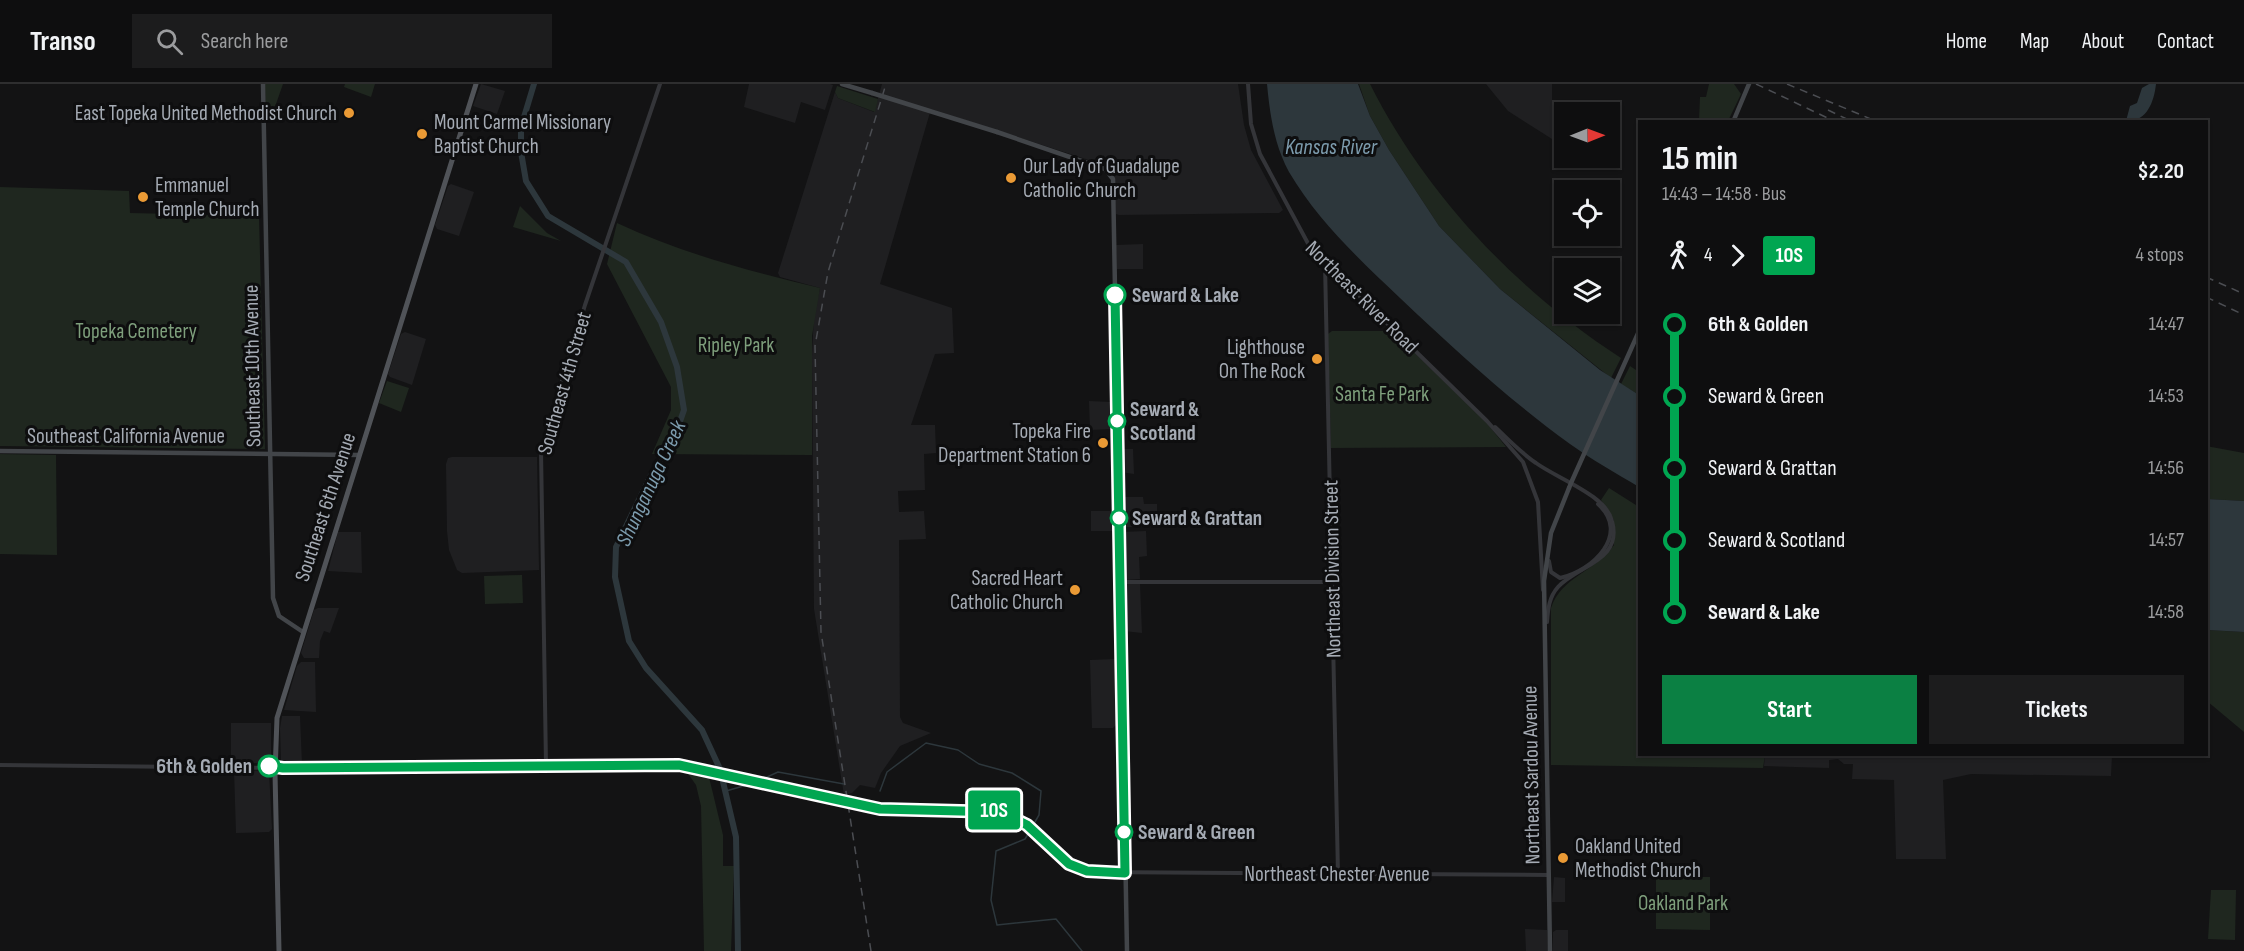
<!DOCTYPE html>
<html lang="en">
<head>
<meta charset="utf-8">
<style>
	body { margin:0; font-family:"Sofia Sans Condensed",sans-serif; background:#1c1c1d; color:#f1f3f6; height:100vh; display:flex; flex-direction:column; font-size:22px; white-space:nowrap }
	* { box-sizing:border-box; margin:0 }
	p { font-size:20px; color:#9b9c9e }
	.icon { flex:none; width:33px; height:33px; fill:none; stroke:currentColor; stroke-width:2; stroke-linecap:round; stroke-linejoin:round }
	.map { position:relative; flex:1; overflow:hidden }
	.details { position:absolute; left:1638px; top:36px; width:570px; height:636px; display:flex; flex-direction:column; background:#0e0e0f; border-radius:0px; box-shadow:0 2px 4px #0004,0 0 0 2px #2e2e2f }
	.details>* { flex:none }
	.badge { padding:0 12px; border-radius:4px; font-size:21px; line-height:39px }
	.needle { width:39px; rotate:89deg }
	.buttons { position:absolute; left:1554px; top:18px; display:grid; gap:12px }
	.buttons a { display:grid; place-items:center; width:66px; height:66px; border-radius:0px; background:#0e0e0f; box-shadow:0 2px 4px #0004,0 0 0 2px #2e2e2f; font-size:30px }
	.map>.badge { position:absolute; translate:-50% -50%; box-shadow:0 0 0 3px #fff }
	.legs { display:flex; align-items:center; gap:9px; height:66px; padding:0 24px; font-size:20px }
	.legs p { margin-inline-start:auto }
	.summary { display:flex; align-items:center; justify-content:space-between; height:102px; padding:0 24px }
	h1 { font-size:33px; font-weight:700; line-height:45px }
	.primary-button { display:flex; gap:12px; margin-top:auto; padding:12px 24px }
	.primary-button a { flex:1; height:69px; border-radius:0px; background:#0b8043; color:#fff; font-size:24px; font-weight:700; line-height:69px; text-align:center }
	.primary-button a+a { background:#1c1c1d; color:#f1f3f6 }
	ul { padding:0 24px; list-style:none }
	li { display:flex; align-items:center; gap:21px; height:72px; font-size:22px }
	li i { display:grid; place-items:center; width:9px; height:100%; margin:0 8px; background:currentColor }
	li i::after { content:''; width:15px; height:15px; margin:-8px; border:4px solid; border-radius:50%; background:#0e0e0f }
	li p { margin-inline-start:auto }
	li:first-child i { background:linear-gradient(#0000 50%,currentColor 0) }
	li:last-child i { background:linear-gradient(currentColor 50%,#0000 0) }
	header { display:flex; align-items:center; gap:36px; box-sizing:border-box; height:84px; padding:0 30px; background:#0e0e0f; border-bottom:2px solid #2e2e2f }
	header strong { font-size:28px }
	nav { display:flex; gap:33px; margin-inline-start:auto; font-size:21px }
	.search { width:420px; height:54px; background:#1c1c1d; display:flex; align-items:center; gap:15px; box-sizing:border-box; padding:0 21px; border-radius:0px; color:#9b9c9e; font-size:22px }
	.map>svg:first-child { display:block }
	.built { fill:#1f1f21 }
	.green { fill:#1f271f }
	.water { fill:#2d373c }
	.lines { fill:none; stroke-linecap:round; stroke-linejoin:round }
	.stream { stroke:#2d373c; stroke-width:1.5 }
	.river { stroke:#2d373c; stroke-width:6 }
	.tertiary { stroke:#343539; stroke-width:4 }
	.secondary { stroke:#424549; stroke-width:4.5 }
	.primary { stroke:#505358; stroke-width:5 }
	.rail { stroke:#4b4d52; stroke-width:1.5; stroke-dasharray:8 6; stroke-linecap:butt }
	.secondary-bridge { stroke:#424549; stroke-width:4.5 }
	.line-1-casing { stroke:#fff; stroke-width:14 }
	.line-1 { stroke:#00a651; stroke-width:9 }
	.poi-dot { fill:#ea9a35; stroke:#0e0e0f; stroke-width:2 }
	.stop-1-dot { fill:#fff; stroke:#00a651; stroke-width:3 }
	.labels { text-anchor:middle; stroke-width:6; stroke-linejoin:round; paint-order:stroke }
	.poi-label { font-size:21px; fill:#a5abb4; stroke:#0e0e0f; text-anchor:end }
	.stop-label { font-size:21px; font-weight:bold; fill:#a5abb4; stroke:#0e0e0f; text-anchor:start }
	.street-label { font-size:21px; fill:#a5abb4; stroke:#0e0e0f }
	.park-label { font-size:21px; fill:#7e9f7c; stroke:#0e0e0f }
	.water-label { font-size:22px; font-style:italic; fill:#7d9cae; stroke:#0e0e0f }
</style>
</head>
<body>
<header>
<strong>Transo</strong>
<div class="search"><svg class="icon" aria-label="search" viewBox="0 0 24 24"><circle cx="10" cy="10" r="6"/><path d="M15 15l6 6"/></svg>Search here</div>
<nav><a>Home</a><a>Map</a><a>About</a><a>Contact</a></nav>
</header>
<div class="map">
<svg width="2244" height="867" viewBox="0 0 2244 867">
	<rect width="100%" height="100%" fill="#131314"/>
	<!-- built -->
	<g class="built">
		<path d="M 481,0 L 505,7 L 497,30 L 473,22 Z"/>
		<path d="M 749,0 L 830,0 L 833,1 L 825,26 L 801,18 L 795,39 L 744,23 Z"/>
		<path d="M 882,0 L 1238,0 L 1244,41 L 1251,66 L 1283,126 L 1279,129 L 1119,131 L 1116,130 L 1113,91 L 1104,81 L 931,25 L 880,200 L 952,224 L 954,269 L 935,270 L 911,341 L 935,341 L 936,369 L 924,370 L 925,406 L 898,407 L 899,428 L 924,427 L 926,455 L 899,456 L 900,633 L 903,639 L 931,649 L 900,662 L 881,689 L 875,704 L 860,701 L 852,709 L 844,711 L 814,525 L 812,272 L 814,229 L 820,204 L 780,193 L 778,189 L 835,8 L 838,14 L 874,28 Z"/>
		<path d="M 1486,0 L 1552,0 L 1552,55 L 1508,27 Z"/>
		<path d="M 451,100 L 474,108 L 459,152 L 437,145 L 435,141 L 448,102 Z"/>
		<path d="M 1143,160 L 1143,185 L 1117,185 L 1116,161 Z"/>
		<path d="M 405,248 L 426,255 L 412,301 L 390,293 L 388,290 L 401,250 Z"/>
		<path d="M 1089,317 L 1111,318 L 1113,345 L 1090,346 Z"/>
		<path d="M 1120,365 L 1133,365 L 1134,390 L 1121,388 Z"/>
		<path d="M 452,373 L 537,373 L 539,486 L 462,489 L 457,486 L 449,466 L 447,447 L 446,380 L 448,374 Z"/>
		<path d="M 1121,413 L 1143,413 L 1144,420 L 1157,420 L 1157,443 L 1122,443 Z"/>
		<rect x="1091" y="427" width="24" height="20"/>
		<path d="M 1146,447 L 1147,472 L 1139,473 L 1140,495 L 1124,496 L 1122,448 Z"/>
		<path d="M 338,448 L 361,448 L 362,489 L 328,487 Z"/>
		<path d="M 1125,500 L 1140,500 L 1142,549 L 1124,547 L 1123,502 Z"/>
		<path d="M 318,524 L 339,524 L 330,549 L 324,547 L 320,557 L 319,574 L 304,574 L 301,569 L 314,526 Z"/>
		<path d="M 1116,575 L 1119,638 L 1113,644 L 1092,644 L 1090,576 Z"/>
		<path d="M 301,578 L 315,578 L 316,628 L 284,626 L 297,582 Z"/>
		<path d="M 282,632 L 300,632 L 302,680 L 281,678 L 280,644 Z"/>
		<path d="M 231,639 L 271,639 L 271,673 L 268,679 L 231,679 Z"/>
		<path d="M 1765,670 L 2112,670 L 2112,671 L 2111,692 L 1971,690 L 1943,696 L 1946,775 L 1896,775 L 1894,696 L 1852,695 L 1853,680 L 1844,680 L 1838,675 L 1829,676 L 1829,684 L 1764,682 Z"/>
		<path d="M 234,686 L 269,687 L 272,745 L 269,748 L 236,749 Z"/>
		<path d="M 1554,793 L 1565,794 L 1565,818 L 1552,818 Z"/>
		<path d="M 1525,845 L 1547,846 L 1548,867 L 1526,867 Z"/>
		<path d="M 1556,846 L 1568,846 L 1568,867 L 1553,867 L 1553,848 Z"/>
	</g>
	<!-- green -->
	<g class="green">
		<path d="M 265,0 L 283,0 L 270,37 L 266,34 Z"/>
		<path d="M 345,0 L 375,0 L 371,13 L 344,3 Z"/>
		<path d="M 1359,0 L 1370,0 C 1426,111 1517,207 1621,274 L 1611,294 L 1500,205 L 1439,142 L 1389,66 L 1370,32 Z"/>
		<path d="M 1709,0 L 1734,0 L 1741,10 L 1728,37 L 1699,37 L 1700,13 L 1706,13 Z"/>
		<path d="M 837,2 L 878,15 L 875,28 L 838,14 L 835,8 Z"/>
		<path d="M 0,103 L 129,107 L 130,129 L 259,132 L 265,365 L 0,362 Z"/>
		<path d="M 520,122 L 547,149 L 561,157 L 513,143 Z"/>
		<path d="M 617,139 C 681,169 752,188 820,204 L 812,252 L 812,371 L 652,370 L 671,326 L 671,303 L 607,180 Z"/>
		<path d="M 1332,247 L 1386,247 L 1395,250 L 1486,338 L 1506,363 L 1331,364 L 1328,250 Z"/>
		<path d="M 1630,282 L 1639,288 L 1639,311 L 1621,300 Z"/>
		<path d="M 387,297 L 409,304 L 401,328 L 379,319 Z"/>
		<path d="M 2206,362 L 2244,369 L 2244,417 L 2207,415 Z"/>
		<path d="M 0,370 L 56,371 L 57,471 L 0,470 Z"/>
		<path d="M 1609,404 L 1639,423 L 1640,670 L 1765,671 L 1763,684 L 1551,681 L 1551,524 C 1561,493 1596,487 1614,461 L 1614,436 L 1601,416 Z"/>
		<path d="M 522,491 L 523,519 L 485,520 L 484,492 Z"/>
		<path d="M 2206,546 L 2244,548 L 2244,648 L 2207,617 Z"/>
		<path d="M 684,684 L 708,689 L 723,751 L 723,782 L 734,782 L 731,867 L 704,867 L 701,722 L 696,701 Z"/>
		<path d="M 1656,793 L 1710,793 L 1710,846 L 1656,845 Z"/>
		<path d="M 2211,806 L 2236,806 L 2235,856 L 2208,855 Z"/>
	</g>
	<!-- water -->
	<g class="water">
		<path d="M 1267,0 L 1358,0 L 1370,32 L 1389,66 L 1439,142 L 1500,205 L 1600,286 L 1639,311 L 1639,403 C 1616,389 1592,376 1570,360 C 1509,316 1454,265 1400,214 C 1359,175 1318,137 1289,88 C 1274,60 1270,31 1267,0 Z"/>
		<path d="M 2149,0 L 2156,0 C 2154,18 2147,38 2126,37 L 2130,22 L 2137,19 L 2142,4 Z"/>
		<path d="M 2207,415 L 2244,417 L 2244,548 L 2207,546 Z"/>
	</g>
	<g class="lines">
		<!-- stream -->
		<g class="stream">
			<path d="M 758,697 L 778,688 L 844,700"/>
			<path d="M 726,707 L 754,699"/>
			<path d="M 880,707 L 887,688 L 926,659 L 958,666 L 979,680 L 1012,689 L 1041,707 L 1039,731 L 1032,743"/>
			<path d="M 1030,747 L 1025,755 L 996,767 L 991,816 L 997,841 L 1056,835 L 1082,867"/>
		</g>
		<!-- river -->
		<path class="river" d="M 534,0 L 521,43 L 521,68 L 526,97 L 548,132 L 626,178 L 661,238 L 677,283 L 684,326 L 672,360 L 651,391 L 616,463 L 615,493 L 629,557 L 646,584 L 702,646 L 720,685 L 736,753 L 738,867"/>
		<!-- tertiary -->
		<g class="tertiary">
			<path d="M 1248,0 L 1251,40 L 1260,70 L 1311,165 L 1487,337 L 1523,378 L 1538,418 L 1543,506"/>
			<path d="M 1325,180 L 1338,790"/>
			<path d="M 1495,343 C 1508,355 1521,369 1536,379 C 1558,395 1606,411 1612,437 C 1623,477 1578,481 1558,503 C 1549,513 1548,525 1547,538"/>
			<path d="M 1549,477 L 1551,488 L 1560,494 C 1593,487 1631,450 1598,420"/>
			<path d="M 1120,498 L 1332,498"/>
			<path d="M 0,681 L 283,684 L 679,681 L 846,718"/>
			<path d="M 546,681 L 541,366 L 585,221 L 660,0"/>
			<path d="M 851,719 L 867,723"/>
			<path d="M 872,724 C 911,730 972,717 1006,729 C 1041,741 1053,782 1093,788 L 1549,791"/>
		</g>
		<!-- secondary -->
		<g class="secondary">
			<path d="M 263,0 L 273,514 L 279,532 L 303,548"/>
			<path d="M 842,0 L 872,9"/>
			<path d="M 1733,38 L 1749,0"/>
			<path d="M 997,48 L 1105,85 L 1113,95 L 1127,867"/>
			<path d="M 0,367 L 359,371"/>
			<path d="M 1571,399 L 1640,245"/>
			<path d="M 1550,867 L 1544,497 L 1551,449 L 1569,404"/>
		</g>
		<!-- primary -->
		<path class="primary" d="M 279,867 L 275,689 L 277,634 L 476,0"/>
		<!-- rail -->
		<g class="rail">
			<path d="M 1756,0 L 1836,38"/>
			<path d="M 1787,0 L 1878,38"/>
			<path d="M 1828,26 L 1853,38"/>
			<path d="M 2206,193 L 2244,210"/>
			<path d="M 2206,213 L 2244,231"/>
			<path d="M 871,867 L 821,548 L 815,262 L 828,188 L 886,0"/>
		</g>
		<!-- secondary-bridge -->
		<g class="secondary-bridge">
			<path d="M 872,9 L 997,48"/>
			<path d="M 1569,404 L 1571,399"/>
		</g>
	</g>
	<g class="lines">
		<!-- line-1 casing -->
		<g class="line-1-casing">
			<path id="line-1" d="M 269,682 L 283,684 L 679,681 L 880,725 L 1001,728 L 1027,741 L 1069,780 L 1087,787 L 1125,789 L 1115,211"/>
		</g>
		<!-- line-1 -->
		<use href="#line-1" class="line-1"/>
	</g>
	<!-- markers -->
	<g class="poi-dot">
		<circle cx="349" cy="29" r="6"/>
		<circle cx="422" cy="50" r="6"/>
		<circle cx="1011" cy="94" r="6"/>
		<circle cx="143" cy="113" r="6"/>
		<circle cx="1317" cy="275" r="6"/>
		<circle cx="1103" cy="359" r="6"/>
		<circle cx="1075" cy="506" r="6"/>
		<circle cx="1563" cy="774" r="6"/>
	</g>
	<g class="stop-1-dot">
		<circle cx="1115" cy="211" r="10"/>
		<circle cx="1117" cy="337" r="8"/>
		<circle cx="1119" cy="434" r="8"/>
		<circle cx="269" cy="682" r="10"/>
		<circle cx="1124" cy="748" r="8"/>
	</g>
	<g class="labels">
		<!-- poi labels -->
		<g class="poi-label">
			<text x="337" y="36">East Topeka United Methodist Church</text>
			<text x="434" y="45" text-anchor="start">Mount Carmel Missionary<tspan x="434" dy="24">Baptist Church</tspan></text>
			<text x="1023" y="89" text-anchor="start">Our Lady of Guadalupe<tspan x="1023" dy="24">Catholic Church</tspan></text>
			<text x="155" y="108" text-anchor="start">Emmanuel<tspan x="155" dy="24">Temple Church</tspan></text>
			<text x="1305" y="270">Lighthouse<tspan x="1305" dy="24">On The Rock</tspan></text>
			<text x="1091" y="354">Topeka Fire<tspan x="1091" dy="24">Department Station 6</tspan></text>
			<text x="1063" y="501">Sacred Heart<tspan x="1063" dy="24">Catholic Church</tspan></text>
			<text x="1575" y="769" text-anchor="start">Oakland United<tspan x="1575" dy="24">Methodist Church</tspan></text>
		</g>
		<!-- stop labels -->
		<g class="stop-label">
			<text x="1132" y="218">Seward &amp; Lake</text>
			<text x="1130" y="332">Seward &amp;<tspan x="1130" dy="24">Scotland</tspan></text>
			<text x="1132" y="441">Seward &amp; Grattan</text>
			<text x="252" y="689" text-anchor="end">6th &amp; Golden</text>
			<text x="1138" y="755">Seward &amp; Green</text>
		</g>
		<!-- street labels -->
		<g class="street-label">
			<text transform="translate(1362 213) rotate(45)" y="7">Northeast River Road</text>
			<text transform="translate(252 282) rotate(-91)" y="7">Southeast 10th Avenue</text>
			<text transform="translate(564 299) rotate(-74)" y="7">Southeast 4th Street</text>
			<text x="126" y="359">Southeast California Avenue</text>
			<text transform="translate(325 423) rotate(-72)" y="7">Southeast 6th Avenue</text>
			<text transform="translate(1332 485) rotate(-91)" y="7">Northeast Division Street</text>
			<text transform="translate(1531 691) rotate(-91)" y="7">Northeast Sardou Avenue</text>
			<text x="1337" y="797">Northeast Chester Avenue</text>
		</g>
		<!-- park labels -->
		<g class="park-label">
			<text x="136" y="254">Topeka Cemetery</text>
			<text x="736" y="268">Ripley Park</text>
			<text x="1382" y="317">Santa Fe Park</text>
			<text x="1683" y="826">Oakland Park</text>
		</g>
		<!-- water labels -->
		<g class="water-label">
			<text x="1331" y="70">Kansas River</text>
			<text transform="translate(650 399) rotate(-65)" y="8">Shunganuga Creek</text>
		</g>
	</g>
</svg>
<div class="buttons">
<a><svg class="needle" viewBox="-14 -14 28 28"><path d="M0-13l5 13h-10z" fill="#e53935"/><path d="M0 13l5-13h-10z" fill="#9b9c9e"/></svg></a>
<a><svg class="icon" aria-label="locate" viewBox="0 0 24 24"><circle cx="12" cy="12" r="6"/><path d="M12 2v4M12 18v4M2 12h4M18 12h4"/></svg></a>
<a><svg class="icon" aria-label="layers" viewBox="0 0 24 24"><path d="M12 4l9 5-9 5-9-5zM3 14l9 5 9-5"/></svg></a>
</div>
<b class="badge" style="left:994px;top:726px;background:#00a651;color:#fff">10S</b>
<section class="details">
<div class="summary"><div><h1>15 min</h1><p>14:43 – 14:58 · Bus</p></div><b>$2.20</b></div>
<div class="legs"><svg class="icon" aria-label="walk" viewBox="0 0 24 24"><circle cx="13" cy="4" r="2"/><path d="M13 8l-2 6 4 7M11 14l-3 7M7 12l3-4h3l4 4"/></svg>4<svg class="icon" aria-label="forward" viewBox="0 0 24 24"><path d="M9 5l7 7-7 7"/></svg><b class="badge" style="background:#00a651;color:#fff">10S</b><p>4 stops</p></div>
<ul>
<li><i style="color:#00a651"></i><b>6th &amp; Golden</b><p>14:47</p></li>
<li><i style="color:#00a651"></i><span>Seward &amp; Green</span><p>14:53</p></li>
<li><i style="color:#00a651"></i><span>Seward &amp; Grattan</span><p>14:56</p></li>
<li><i style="color:#00a651"></i><span>Seward &amp; Scotland</span><p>14:57</p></li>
<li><i style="color:#00a651"></i><b>Seward &amp; Lake</b><p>14:58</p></li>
</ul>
<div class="primary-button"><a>Start</a><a>Tickets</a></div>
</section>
</div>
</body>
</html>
